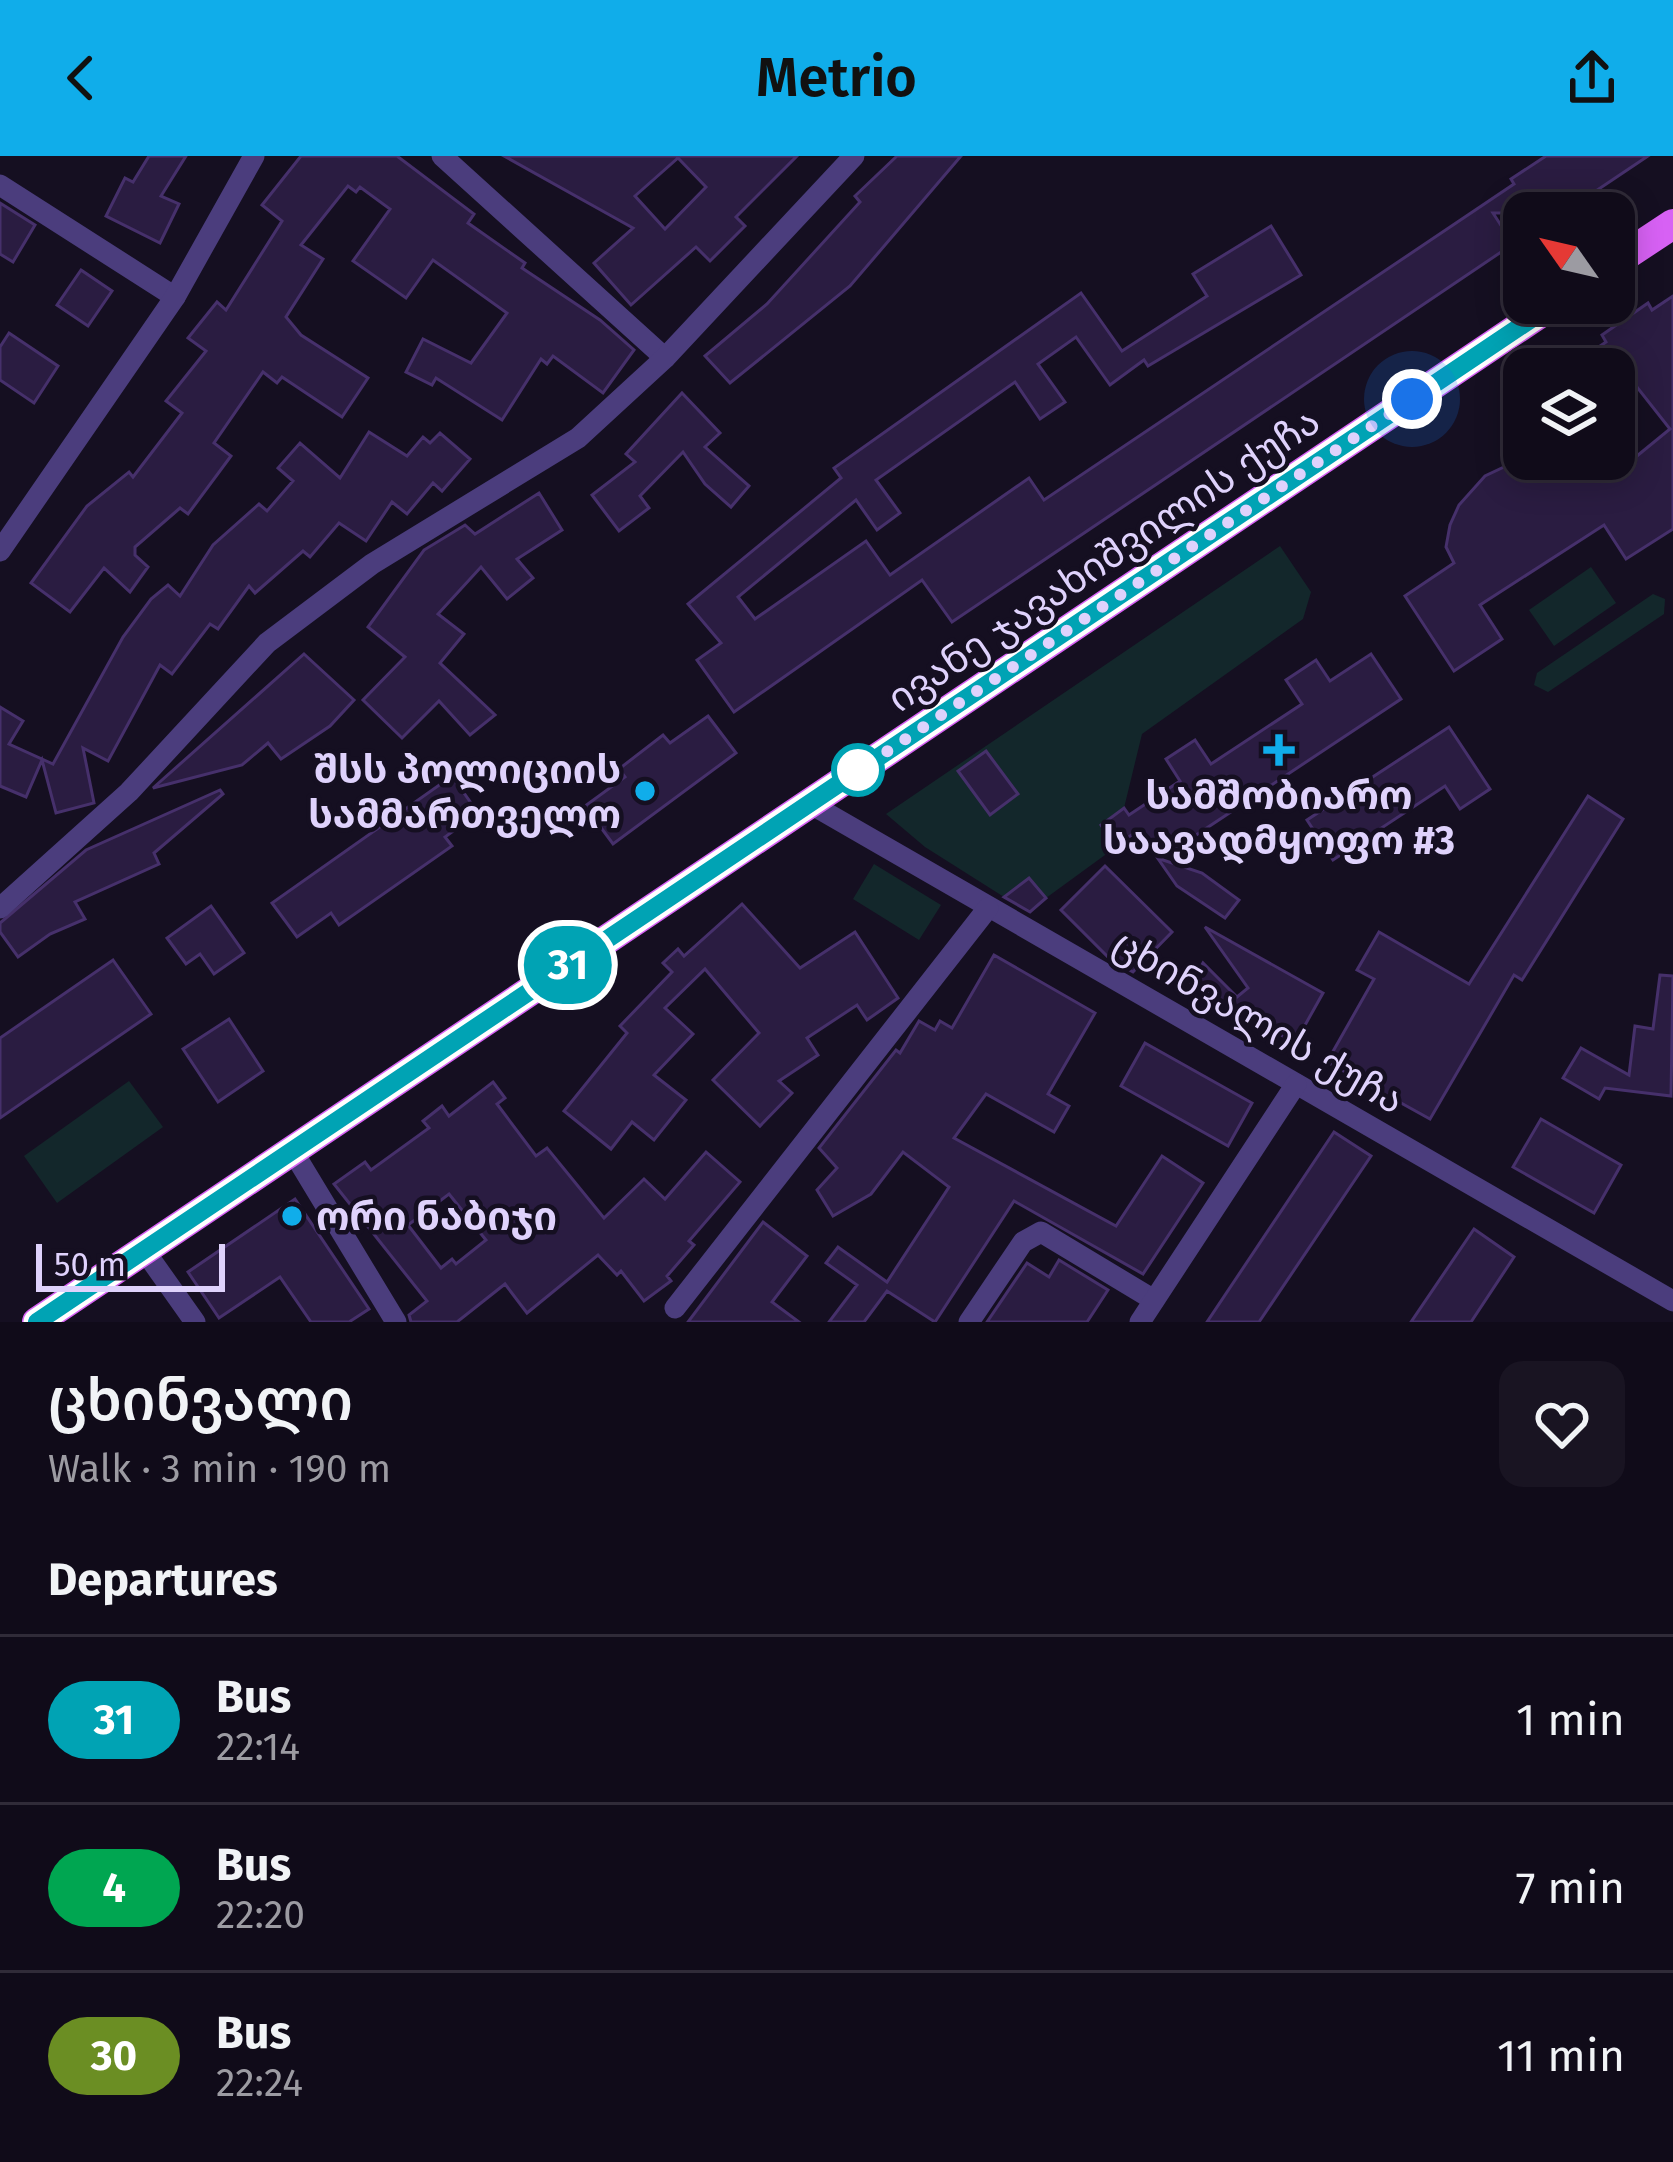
<!DOCTYPE html>
<html lang="en">
<head>
<meta charset="utf-8">
<style>
	body { margin:0; font-family:"Fira Sans","Noto Sans Georgian",sans-serif; background:#191422; color:#f1f3f6; height:100vh; display:flex; flex-direction:column; font-size:45px; white-space:nowrap }
	* { box-sizing:border-box; margin:0 }
	p { font-size:39px; color:#9c9ba2 }
	.icon { flex:none; width:66px; height:66px; fill:none; stroke:currentColor; stroke-width:2; stroke-linecap:round; stroke-linejoin:round }
	.map { position:relative; height:1166px; overflow:hidden }
	.sheet { display:flex; flex-direction:column; background:#100b19; flex:1 }
	.sheet>* { flex:none }
	.badge { padding:0 24px; border-radius:39px; font-size:42px; line-height:78px }
	.needle { width:78px; rotate:304deg }
	.tools { position:absolute; left:1503px; top:36px; display:grid; gap:24px }
	.tools a { display:grid; place-items:center; width:132px; height:132px; border-radius:24px; background:#100b19; box-shadow:0 6px 30px #0003,0 0 0 3px #302b38; font-size:60px }
	.scale { position:absolute; left:36px; bottom:30px; width:189px; box-sizing:border-box; padding-left:12px; border:6px solid #dfd2fc; border-top:0; font-size:33px; line-height:42px; white-space:nowrap; color:#dfd2fc; -webkit-text-stroke:9px #150f21; paint-order:stroke }
	.you { position:absolute; width:60px; height:60px; margin:-30px; border:9px solid #fff; border-radius:50%; background:#1a73e8; box-shadow:0 0 0 18px #1a73e833 }
	.map>.badge { position:absolute; translate:-50% -50%; box-shadow:0 0 0 6px #fff }
	h2 { padding:0 48px; font-size:45px; line-height:108px }
	.round { display:grid; place-items:center; flex:none; width:126px; height:126px; border-radius:24px; background:#191422 }
	.head { display:flex; align-items:center; justify-content:space-between; height:204px; padding:0 48px }
	h1 { font-size:57px; font-weight:600; line-height:90px }
	ul { padding:0; list-style:none }
	li { display:flex; align-items:center; gap:36px; height:168px; padding:0 48px; border-top:3px solid #302b38 }
	li div { flex:1 }
	li b { display:block; font-size:45px }
	li em { font-style:normal }
	li .badge { min-width:132px; font-weight:700; text-align:center }
	header { display:flex; justify-content:space-between; align-items:center; height:156px; padding:0 48px; background:#10adea; color:#111; font-size:54px; font-weight:600 }
	.map>svg:first-child { display:block }
	.green { fill:#13272b }
	.building { fill:#2a1c41; stroke:#46306b; stroke-width:3; fill-rule:evenodd }
	.lines { fill:none; stroke-linecap:round; stroke-linejoin:round }
	.minor { stroke:#4b3d7d; stroke-width:21 }
	.primary { stroke:#d761f4; stroke-width:30 }
	.line-casing { stroke:#fff; stroke-width:27 }
	.line { stroke:#00a3b4; stroke-width:18 }
	.walk { stroke:#dfd2fc; stroke-width:12; stroke-dasharray:0 21.6 }
	.poi-dot { fill:#10adea; stroke:#150f21; stroke-width:4.5 }
	.stop-dot { fill:#fff; stroke:#00a3b4; stroke-width:6 }
	.labels { text-anchor:middle; stroke-width:9; stroke-linejoin:round; paint-order:stroke }
	.street-label { font-size:39px; fill:#dfd2fc; stroke:#150f21 }
	.poi-label { font-size:39px; font-weight:bold; fill:#dfd2fc; stroke:#150f21; text-anchor:end }
</style>
</head>
<body>
<header><svg class="icon" aria-label="back" viewBox="0 0 24 24"><path d="M15 5l-7 7 7 7"/></svg>Metrio<svg class="icon" aria-label="share" viewBox="0 0 24 24"><path d="M12 15V3M7 8l5-5 5 5M5 13v7h14v-7"/></svg></header>
<div class="map">
<svg width="1673" height="1166" viewBox="0 0 1673 1166">
	<rect width="100%" height="100%" fill="#150f21"/>
	<!-- green -->
	<g class="green">
		<path d="M 1280,390 L 1311,436 L 1303,463 L 1142,578 L 1124,652 L 1101,669 L 1116,691 L 1046,742 L 1028,723 L 1004,741 L 925,691 L 886,658 Z"/>
		<path d="M 1591,411 L 1616,447 L 1554,490 L 1529,454 Z"/>
		<path d="M 1653,438 L 1665,443 L 1664,458 L 1548,536 L 1534,529 L 1537,517 Z"/>
		<path d="M 874,708 L 941,749 L 919,784 L 853,743 Z"/>
		<path d="M 129,925 L 163,971 L 57,1047 L 24,1000 Z"/>
	</g>
	<!-- building -->
	<g class="building">
		<path d="M 149,0 L 186,0 L 161,40 L 179,48 L 160,87 L 106,60 L 125,22 L 133,26 Z"/>
		<path d="M 301,0 L 397,0 L 474,58 L 468,67 L 525,107 L 522,112 L 600,164 L 634,194 L 603,237 L 553,200 L 547,208 L 541,203 L 502,264 L 436,222 L 432,229 L 406,216 L 423,183 L 471,207 L 507,157 L 433,104 L 406,142 L 353,105 L 390,53 L 360,31 L 356,36 L 348,30 L 301,89 L 323,103 L 286,161 L 301,179 L 368,222 L 342,261 L 282,221 L 277,227 L 263,216 L 214,287 L 231,300 L 188,358 L 180,352 L 135,391 L 135,399 L 148,411 L 130,436 L 104,412 L 70,456 L 31,427 L 87,350 L 129,316 L 133,321 L 182,257 L 166,245 L 206,195 L 188,182 L 217,146 L 226,154 L 282,65 L 262,49 Z"/>
		<path d="M 504,0 L 797,0 L 736,61 L 745,70 L 710,105 L 696,91 L 631,149 L 594,107 L 633,72 ZM 678,2 L 706,31 L 665,73 L 635,40 Z"/>
		<path d="M 897,0 L 961,0 L 850,130 L 730,227 L 705,200 L 767,148 L 860,46 L 855,40 Z"/>
		<path d="M 1546,0 L 1648,0 L 1563,57 L 1493,57 L 1513,88 L 952,466 L 922,424 L 734,556 L 697,504 L 721,487 L 688,448 L 841,322 L 834,312 L 1081,137 L 1122,195 L 1207,140 L 1193,118 L 1271,70 L 1301,119 L 1148,210 L 1144,204 L 1110,229 L 1076,181 L 1038,208 L 1065,246 L 1040,263 L 1015,226 L 876,324 L 900,357 L 877,374 L 856,344 L 738,441 L 755,463 L 866,385 L 890,419 L 1029,322 L 1044,344 L 1514,28 L 1511,23 Z"/>
		<path d="M 0,47 L 35,69 L 13,106 L 0,98 Z"/>
		<path d="M 81,114 L 112,135 L 88,170 L 57,149 Z"/>
		<path d="M 1673,140 L 1673,373 L 1626,403 L 1604,369 L 1480,449 L 1502,483 L 1454,515 L 1405,440 L 1454,407 L 1446,391 L 1450,369 L 1459,349 L 1485,320 L 1521,303 L 1575,303 L 1588,321 L 1626,296 L 1632,304 L 1670,273 L 1633,226 L 1614,239 L 1614,213 L 1566,213 L 1606,186 L 1602,179 L 1648,147 L 1652,154 Z"/>
		<path d="M 9,177 L 58,210 L 34,247 L 0,224 L 0,191 Z"/>
		<path d="M 682,237 L 720,277 L 705,291 L 749,330 L 731,351 L 705,328 L 683,296 L 640,340 L 649,352 L 619,375 L 592,339 L 635,306 L 626,298 Z"/>
		<path d="M 369,276 L 407,300 L 423,281 L 430,287 L 440,277 L 470,303 L 442,335 L 433,327 L 407,358 L 392,346 L 366,385 L 339,367 L 310,401 L 303,395 L 255,437 L 249,430 L 218,473 L 210,468 L 172,518 L 160,509 L 108,605 L 83,592 L 94,647 L 56,657 L 42,604 L 26,641 L 0,630 L 0,551 L 23,565 L 9,588 L 53,608 L 123,481 L 151,443 L 168,429 L 180,440 L 213,389 L 259,348 L 267,355 L 293,325 L 278,312 L 300,287 L 340,322 Z"/>
		<path d="M 539,337 L 562,374 L 517,403 L 533,422 L 507,443 L 481,411 L 438,458 L 464,478 L 440,507 L 495,559 L 470,579 L 439,545 L 402,582 L 363,544 L 405,501 L 368,471 L 424,394 L 465,369 L 475,378 Z"/>
		<path d="M 304,498 L 354,544 L 330,570 L 281,603 L 268,587 L 242,609 L 153,632 Z"/>
		<path d="M 1371,498 L 1401,543 L 1160,703 L 1202,717 L 1239,744 L 1225,762 L 1177,730 L 1138,674 L 1116,691 L 1101,669 L 1124,652 L 1129,659 L 1180,625 L 1166,603 L 1195,584 L 1211,608 L 1302,548 L 1286,524 L 1316,504 L 1330,525 Z"/>
		<path d="M 708,560 L 736,597 L 613,688 L 585,650 L 625,621 L 619,613 L 663,579 L 670,587 Z"/>
		<path d="M 1449,571 L 1490,633 L 1460,653 L 1445,630 L 1333,704 L 1307,664 Z"/>
		<path d="M 986,595 L 1018,638 L 990,659 L 958,615 Z"/>
		<path d="M 452,620 L 478,657 L 445,681 L 452,690 L 339,769 L 331,757 L 297,781 L 272,747 Z"/>
		<path d="M 220,634 L 223,638 L 154,697 L 159,708 L 75,746 L 85,763 L 50,778 L 18,801 L 0,776 L 0,767 L 86,694 Z"/>
		<path d="M 1588,640 L 1623,663 L 1522,824 L 1514,819 L 1430,963 L 1327,906 L 1374,823 L 1357,814 L 1379,776 L 1469,828 Z"/>
		<path d="M 1105,710 L 1172,776 L 1133,816 L 1111,804 L 1061,754 Z"/>
		<path d="M 1029,722 L 1046,742 L 1030,756 L 1004,741 Z"/>
		<path d="M 742,748 L 800,812 L 855,776 L 898,842 L 867,864 L 857,849 L 807,882 L 818,899 L 779,925 L 792,937 L 760,970 L 713,924 L 759,877 L 705,813 L 665,852 L 693,878 L 654,919 L 686,944 L 654,984 L 632,966 L 611,993 L 564,955 L 627,877 L 620,870 L 672,816 L 663,807 L 678,793 L 684,800 Z"/>
		<path d="M 211,750 L 244,797 L 214,818 L 200,798 L 186,808 L 167,782 Z"/>
		<path d="M 1205,771 L 1323,837 L 1295,887 L 1191,828 L 1203,807 L 1237,841 L 1248,832 Z"/>
		<path d="M 994,799 L 1095,857 L 1048,938 L 1069,950 L 1054,976 L 986,938 L 954,982 L 1116,1070 L 1162,1000 L 1203,1027 L 1143,1118 L 1014,1045 L 935,1166 L 887,1135 L 864,1166 L 829,1166 L 857,1129 L 826,1107 L 838,1091 L 887,1126 L 949,1031 L 903,996 L 871,1038 L 833,1060 L 817,1034 L 837,1012 L 819,992 L 896,894 L 900,897 L 919,865 L 935,874 L 940,865 L 952,872 Z"/>
		<path d="M 113,804 L 151,858 L 0,962 L 0,882 Z"/>
		<path d="M 1660,819 L 1673,820 L 1671,940 L 1605,932 L 1599,943 L 1563,922 L 1581,892 L 1629,919 L 1635,870 L 1653,873 Z"/>
		<path d="M 229,863 L 263,915 L 218,946 L 183,893 Z"/>
		<path d="M 1145,887 L 1252,947 L 1228,990 L 1121,930 Z"/>
		<path d="M 493,926 L 505,942 L 497,948 L 536,1000 L 547,992 L 604,1062 L 644,1023 L 665,1043 L 706,996 L 740,1026 L 689,1085 L 694,1089 L 667,1120 L 671,1125 L 644,1145 L 621,1115 L 617,1119 L 598,1099 L 527,1157 L 505,1128 L 457,1166 L 411,1166 L 409,1159 L 427,1145 L 334,1028 L 365,1006 L 371,1014 L 429,972 L 423,965 L 442,950 L 449,960 ZM 449,1038 L 486,1084 L 456,1108 L 452,1103 L 441,1112 L 408,1069 Z"/>
		<path d="M 1541,963 L 1621,1009 L 1594,1057 L 1513,1011 Z"/>
		<path d="M 1334,976 L 1371,1000 L 1259,1166 L 1207,1166 Z"/>
		<path d="M 295,1043 L 369,1153 L 349,1166 L 311,1166 L 280,1121 L 219,1162 L 188,1116 Z"/>
		<path d="M 763,1066 L 807,1100 L 772,1146 L 799,1166 L 688,1166 Z"/>
		<path d="M 1474,1073 L 1514,1101 L 1471,1166 L 1411,1166 Z"/>
		<path d="M 1059,1104 L 1108,1134 L 1087,1166 L 987,1166 L 1027,1107 L 1049,1121 Z"/>
	</g>
	<g class="lines">
		<!-- minor -->
		<g class="minor">
			<path d="M 442,0 L 665,202"/>
			<path d="M 0,29 L 175,141"/>
			<path d="M 0,395 L 175,141 L 254,0"/>
			<path d="M 809,647 L 1673,1145"/>
			<path d="M 0,752 L 129,636 L 267,487 L 372,408 L 578,282 L 665,202 L 854,0"/>
			<path d="M 292,994 L 396,1166"/>
			<path d="M 144,1094 L 195,1166"/>
			<path d="M 675,1152 L 988,752"/>
			<path d="M 969,1166 L 1023,1086 L 1041,1076 L 1154,1144"/>
			<path d="M 1140,1166 L 1296,928"/>
		</g>
		<!-- primary -->
		<g class="primary">
			<path d="M 1614,107 L 1673,68"/>
			<path d="M 37,1166 L 1555,147"/>
		</g>
	</g>
	<g class="lines">
		<!-- line casing -->
		<g class="line-casing">
			<path id="line" d="M 37,1166 L 1555,147"/>
		</g>
		<!-- line -->
		<use href="#line" class="line"/>
		<!-- walk -->
		<path class="walk" d="M 858,614 L 846,623 L 1412,243"/>
	</g>
	<!-- markers -->
	<g class="poi-dot">
		<path d="M1273 576h12v12h12v12h-12v12h-12v-12h-12v-12h12z"/>
		<circle cx="645" cy="635" r="12"/>
		<circle cx="292" cy="1060" r="12"/>
	</g>
	<circle class="stop-dot" cx="858" cy="614" r="24"/>
	<g class="labels">
		<!-- street labels -->
		<g class="street-label">
			<text transform="translate(1103 403) rotate(-34)" y="14">ივანე ჯავახიშვილის ქუჩა</text>
			<text transform="translate(1259 865) rotate(30)" y="14">ცხინვალის ქუჩა</text>
		</g>
		<!-- poi labels -->
		<g class="poi-label">
			<text x="621" y="627">შსს პოლიციის<tspan x="621" dy="45">სამმართველო</tspan></text>
			<text x="1279" y="653" text-anchor="middle">სამშობიარო<tspan x="1279" dy="45">საავადმყოფო #3</tspan></text>
			<text x="316" y="1074" text-anchor="start">ორი ნაბიჯი</text>
		</g>
	</g>
</svg>
<div class="tools">
<a><svg class="needle" viewBox="-14 -14 28 28"><path d="M0-13l5 13h-10z" fill="#e53935"/><path d="M0 13l5-13h-10z" fill="#9c9ba2"/></svg></a>
<a><svg class="icon" aria-label="layers" viewBox="0 0 24 24"><path d="M12 4l9 5-9 5-9-5zM3 14l9 5 9-5"/></svg></a>
</div>
<div class="scale">50 m</div>
<div class="you" style="left:1412px;top:243px"></div>
<b class="badge" style="left:568px;top:809px;background:#00a3b4;color:#fff">31</b>
</div>
<section class="sheet">
<div class="head"><div><h1>ცხინვალი</h1><p>Walk · 3 min · 190 m</p></div><a class="round"><svg class="icon" aria-label="heart" viewBox="0 0 24 24"><path d="M12 20l-8-8c-3-5 5-10 8-4 3-6 11-1 8 4z"/></svg></a></div>
<h2>Departures</h2>
<ul>
<li><span class="badge" style="background:#00a3b4;color:#fff">31</span><div><b>Bus</b><p>22:14</p></div><em>1 min</em></li>
<li><span class="badge" style="background:#00a651;color:#fff">4</span><div><b>Bus</b><p>22:20</p></div><em>7 min</em></li>
<li><span class="badge" style="background:#6b8e23;color:#fff">30</span><div><b>Bus</b><p>22:24</p></div><em>11 min</em></li>
</ul>
</section>
</body>
</html>
